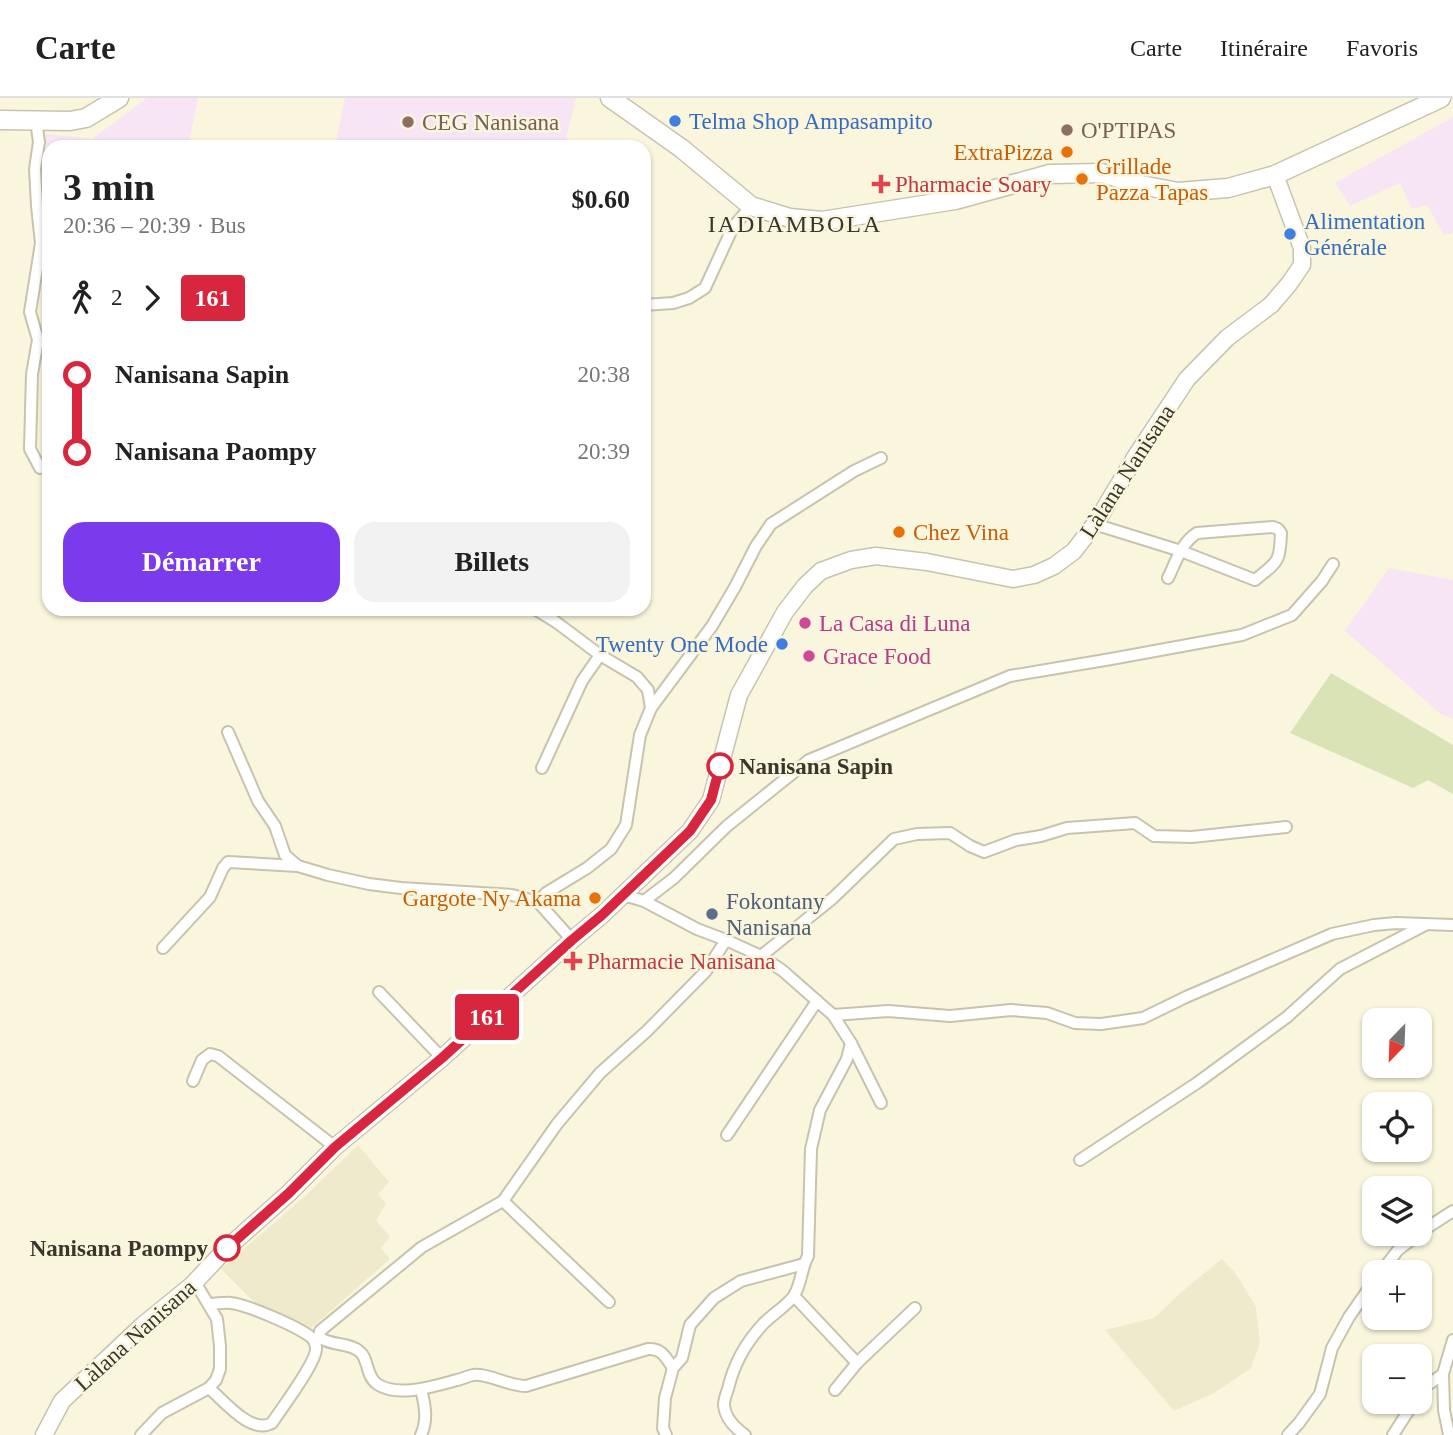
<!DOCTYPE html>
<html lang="fr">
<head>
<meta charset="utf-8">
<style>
	body { margin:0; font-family:Georgia,serif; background:#f2f2f2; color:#222; height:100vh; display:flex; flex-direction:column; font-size:26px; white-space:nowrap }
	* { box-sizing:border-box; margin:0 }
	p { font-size:23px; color:#767676 }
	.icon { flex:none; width:38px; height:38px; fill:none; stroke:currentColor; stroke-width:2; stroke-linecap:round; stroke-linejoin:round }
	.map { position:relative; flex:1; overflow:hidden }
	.panel { position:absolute; left:42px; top:42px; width:609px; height:476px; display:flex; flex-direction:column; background:#fff; border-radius:21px; box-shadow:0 2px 5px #0004 }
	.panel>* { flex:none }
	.badge { padding:0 14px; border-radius:5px; font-size:24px; line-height:46px }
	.needle { width:46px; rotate:203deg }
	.fabs { position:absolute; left:1362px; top:910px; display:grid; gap:14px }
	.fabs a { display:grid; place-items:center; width:70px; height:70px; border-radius:14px; background:#fff; box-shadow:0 2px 5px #0004; font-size:35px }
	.map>.badge { position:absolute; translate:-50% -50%; box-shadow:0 0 0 4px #fff }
	.legs { display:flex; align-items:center; gap:10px; height:77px; padding:0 21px; font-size:23px }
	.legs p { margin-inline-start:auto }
	.summary { display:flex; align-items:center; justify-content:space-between; height:119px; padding:0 21px }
	h1 { font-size:38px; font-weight:700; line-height:52px }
	.action { display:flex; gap:14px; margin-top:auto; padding:14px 21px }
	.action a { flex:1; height:80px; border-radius:21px; background:#7c3aed; color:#fff; font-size:28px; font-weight:700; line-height:80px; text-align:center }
	.action a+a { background:#f2f2f2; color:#222 }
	ul { padding:0 21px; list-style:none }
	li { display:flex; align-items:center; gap:24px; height:77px; font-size:26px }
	li i { display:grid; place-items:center; width:10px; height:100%; margin:0 9px; background:currentColor }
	li i::after { content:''; width:18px; height:18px; margin:-9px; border:5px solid; border-radius:50%; background:#fff }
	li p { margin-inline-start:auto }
	li:first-child i { background:linear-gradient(#0000 50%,currentColor 0) }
	li:last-child i { background:linear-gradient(currentColor 50%,#0000 0) }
	header { display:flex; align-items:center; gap:42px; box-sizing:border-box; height:98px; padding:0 35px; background:#fff; border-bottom:2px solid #e0e0e0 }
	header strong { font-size:33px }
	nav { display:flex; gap:38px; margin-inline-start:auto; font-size:24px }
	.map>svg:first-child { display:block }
	.built { fill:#f0eacc }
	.education { fill:#f7e4f5 }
	.green { fill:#d9e3b6 }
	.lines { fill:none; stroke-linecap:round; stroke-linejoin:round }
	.street-casing { stroke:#c8c3ac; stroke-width:14 }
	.secondary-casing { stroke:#c8c3ac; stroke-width:19 }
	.primary-casing { stroke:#c8c3ac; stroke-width:21 }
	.street { stroke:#fff; stroke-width:10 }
	.secondary { stroke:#fff; stroke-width:16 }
	.primary { stroke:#fff; stroke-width:18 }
	.line-1-casing { stroke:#fff; stroke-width:16 }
	.line-1 { stroke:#d7263d; stroke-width:10 }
	.shop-dot { fill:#3f7fe0; stroke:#faf6de; stroke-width:2.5 }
	.education-dot { fill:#8d6e63; stroke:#faf6de; stroke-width:2.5 }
	.food-dot { fill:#e8710a; stroke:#faf6de; stroke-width:2.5 }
	.health-dot { fill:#e0444e; stroke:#faf6de; stroke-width:2.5 }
	.hotel-dot { fill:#d1479c; stroke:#faf6de; stroke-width:2.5 }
	.stop-1-dot { fill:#fff; stroke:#d7263d; stroke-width:3.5 }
	.service-dot { fill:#5c6f8a; stroke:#faf6de; stroke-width:2.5 }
	.labels { text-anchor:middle; stroke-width:5; stroke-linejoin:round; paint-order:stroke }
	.shop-label { font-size:23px; fill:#366cbe; stroke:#faf6de; text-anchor:start }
	.education-label { font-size:23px; fill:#785e54; stroke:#faf6de; text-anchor:start }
	.food-label { font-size:23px; fill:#c56008; stroke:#faf6de; text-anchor:end }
	.health-label { font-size:23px; fill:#be3a42; stroke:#faf6de; text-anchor:start }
	.street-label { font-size:23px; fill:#38362d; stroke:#faf6de }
	.hotel-label { font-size:23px; fill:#b23c85; stroke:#faf6de; text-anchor:start }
	.stop-label { font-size:23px; font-weight:bold; fill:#38362d; stroke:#faf6de; text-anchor:start }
	.service-label { font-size:23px; fill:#4e5e75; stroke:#faf6de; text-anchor:start }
	.neighbourhood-label { font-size:24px; letter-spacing:2px; fill:#38362d; stroke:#faf6de }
</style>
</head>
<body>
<header>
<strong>Carte</strong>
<nav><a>Carte</a><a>Itinéraire</a><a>Favoris</a></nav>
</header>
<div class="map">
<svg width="1453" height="1337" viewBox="0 0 1453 1337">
	<rect width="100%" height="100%" fill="#faf6de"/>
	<!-- built -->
	<g class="built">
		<path d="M 358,1047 L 389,1084 L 378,1096 L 386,1106 L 376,1122 L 390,1139 L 381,1150 L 390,1161 L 309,1232 L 265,1212 L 254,1204 L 221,1171 L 304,1099 Z"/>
		<path d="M 1222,1161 L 1236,1176 L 1256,1209 L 1260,1245 L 1251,1270 L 1214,1295 L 1174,1313 L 1105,1232 L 1154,1220 L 1186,1190 Z"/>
	</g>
	<!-- education -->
	<g class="education">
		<path d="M 147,0 L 198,0 L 188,49 L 49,49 L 49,204 L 41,204 L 49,132 L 46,36 L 92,41 Z"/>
		<path d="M 345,0 L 576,0 L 564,49 L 335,49 Z"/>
		<path d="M 1453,19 L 1453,134 L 1444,137 L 1427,107 L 1412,111 L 1400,85 L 1350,108 L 1335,85 Z"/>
		<path d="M 1389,470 L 1453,482 L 1453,621 L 1441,616 L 1345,533 Z"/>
	</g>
	<!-- green -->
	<path class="green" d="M 1331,575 L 1453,647 L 1453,696 L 1428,682 L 1413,690 L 1290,635 Z"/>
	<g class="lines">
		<!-- street casing -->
		<g class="street-casing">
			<g id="street">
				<path d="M 36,23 L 39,44 L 35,71 L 37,108 L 41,145 L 30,214 L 38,242 L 32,276 L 30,351 L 40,370"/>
				<path d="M 644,207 L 673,205 L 689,200 L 705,190 L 733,129 L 751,108"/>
				<path d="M 1094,426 L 1181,453 L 1255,482 C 1278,463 1280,465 1281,435 L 1278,431 L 1273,429 L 1197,435 C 1181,445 1176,464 1168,480"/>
				<path d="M 535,511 L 556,524 L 600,557 L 637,579 L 648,592 L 651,610 L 640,637 L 626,727 L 611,751 L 587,770 L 546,795 L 538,804"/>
				<path d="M 651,610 L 712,528 L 735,489 L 756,448 L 771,426 L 854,373 L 881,360"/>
				<path d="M 228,634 L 258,703 L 275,728 L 285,757 L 298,768 L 328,777 L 369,786 L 401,790 L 512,797 L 538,804 L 572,842"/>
				<path d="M 542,670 L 582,583 L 600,557"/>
				<path d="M 623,797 L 644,803 L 697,831 L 726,842 L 761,858 L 783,873 L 833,917 L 888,913 L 950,918 L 1011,912 L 1047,915 L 1075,925 L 1101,926 L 1143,920 L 1186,899 L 1332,836 L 1374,827 L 1396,825 L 1453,827"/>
				<path d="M 644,803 L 674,780 L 727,728 L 809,662 L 1010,578 L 1111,561 L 1242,537 L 1292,517 L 1322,483 L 1333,466"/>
				<path d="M 163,850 L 210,799 L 223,770 L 228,764 L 298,768"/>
				<path d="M 761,858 L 833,800 L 894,741 L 917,736 L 950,735 L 970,748 L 984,754 L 1016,742 L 1041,738 L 1067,730 L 1135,725 L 1154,738 L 1192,739 L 1286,729"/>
				<path d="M 379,894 L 442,960"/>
				<path d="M 851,945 L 881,1005"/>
				<path d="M 193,983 L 202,962 L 210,956 L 218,958 L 335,1049"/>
				<path d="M 727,1037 L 817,903"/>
				<path d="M 1080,1062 L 1197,985 L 1287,919 L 1340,871 L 1425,827"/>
				<path d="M 503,1103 L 609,1204"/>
				<path d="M 1419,1135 L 1453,1113"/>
				<path d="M 1381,1174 L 1398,1152 L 1419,1136"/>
				<path d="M 794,1198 L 857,1265"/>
				<path d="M 673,1270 C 666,1260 662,1250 648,1251 L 526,1288 C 508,1288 488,1275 473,1277 C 468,1278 462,1281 457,1282 C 435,1288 398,1300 377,1286 C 365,1277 369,1260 359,1253 C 348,1244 330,1248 319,1239 L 320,1233 L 422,1149 L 503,1103 L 557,1026 L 600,975 L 647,933 L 706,873 L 726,842"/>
				<path d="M 1443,1276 L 1444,1312 L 1449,1337"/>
				<path d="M 209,1290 C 224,1303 251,1337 272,1325 C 281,1311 317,1264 316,1250 C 316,1245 315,1243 312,1240 C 299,1229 248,1207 231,1205 C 224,1204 217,1206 209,1206"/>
				<path d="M 421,1291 C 425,1307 428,1322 421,1337"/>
				<path d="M 835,1292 L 857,1265 L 915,1210"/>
				<path d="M 1419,1296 L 1422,1291 L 1443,1276 L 1453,1242"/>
				<path d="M 141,1337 L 162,1315 L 209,1290 L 216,1282 L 220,1271 L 220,1248 L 217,1221 L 195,1184"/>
				<path d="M 666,1337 L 663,1330 L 665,1300 L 673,1270 L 682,1260 L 690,1227 L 714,1200 L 741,1183 L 804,1166"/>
				<path d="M 745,1337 C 735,1330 725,1320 724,1307 C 724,1302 726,1296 728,1291 C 734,1265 746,1244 764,1225 C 773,1216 785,1209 793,1199 C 801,1189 801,1170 808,1158 L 811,1051 L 820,1012 L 847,961 L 851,945 L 833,917"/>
				<path d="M 1288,1337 L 1299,1325 L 1320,1296 L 1332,1250 L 1349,1219 L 1374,1183"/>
				<path d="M 1393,1337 L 1414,1304"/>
			</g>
		</g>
		<!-- secondary casing -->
		<g class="secondary-casing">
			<path id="secondary" d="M 44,1337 L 62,1303 L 143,1227 L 192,1187 L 226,1151 L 289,1095 L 335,1049 L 442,960 L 572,842 L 602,817 L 690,733 L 711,702 L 739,597 L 785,514 L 805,488 L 821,473 L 851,462 L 876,458 L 927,464 L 1013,481 L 1034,477 L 1054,468 L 1074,453 L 1097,423 L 1134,361 L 1187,281 L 1227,240 L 1271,207 L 1289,186 L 1302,167 L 1302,150 L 1275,77"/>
		</g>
		<!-- primary casing -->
		<g class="primary-casing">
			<g id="primary">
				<path d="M 610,0 L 681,50 L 751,108 L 790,120 L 822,123 L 955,102 L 1050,76 L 1102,75 L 1141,87 L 1178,94 L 1228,90 L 1275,77 L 1441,0"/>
				<path d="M 0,22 L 70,23 L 86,20 L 119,0"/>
			</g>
		</g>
		<!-- street -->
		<use href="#street" class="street"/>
		<!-- secondary -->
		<use href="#secondary" class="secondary"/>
		<!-- primary -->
		<use href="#primary" class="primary"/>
	</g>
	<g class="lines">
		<!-- line-1 casing -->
		<g class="line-1-casing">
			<path id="line-1" d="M 227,1150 L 289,1095 L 335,1049 L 442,960 L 572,842 L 602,817 L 690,733 L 711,702 L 720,668"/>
		</g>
		<!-- line-1 -->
		<use href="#line-1" class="line-1"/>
	</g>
	<!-- markers -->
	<g class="shop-dot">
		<circle cx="675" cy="23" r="7"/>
		<circle cx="1290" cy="136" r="7"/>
		<circle cx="782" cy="546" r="7"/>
	</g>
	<g class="education-dot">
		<circle cx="408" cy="24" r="7"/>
		<circle cx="1067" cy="32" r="7"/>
	</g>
	<g class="food-dot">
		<circle cx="1067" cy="54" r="7"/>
		<circle cx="1082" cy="81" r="7"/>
		<circle cx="899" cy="434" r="7"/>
		<circle cx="595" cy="800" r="7"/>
	</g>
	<g class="health-dot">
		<path d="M877.5 75.5h7v7h7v7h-7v7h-7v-7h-7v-7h7z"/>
		<path d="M569.5 852.5h7v7h7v7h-7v7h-7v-7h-7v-7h7z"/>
	</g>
	<g class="hotel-dot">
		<circle cx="805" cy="525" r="7"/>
		<circle cx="809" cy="558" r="7"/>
	</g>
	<g class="stop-1-dot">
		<circle cx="720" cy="668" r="12"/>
		<circle cx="227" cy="1150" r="12"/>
	</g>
	<circle class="service-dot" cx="712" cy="816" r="7"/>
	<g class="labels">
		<!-- shop labels -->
		<g class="shop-label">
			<text x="689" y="31">Telma Shop Ampasampito</text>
			<text x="1304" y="131">Alimentation<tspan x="1304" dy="26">Générale</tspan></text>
			<text x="768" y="554" text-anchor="end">Twenty One Mode</text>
		</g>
		<!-- education labels -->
		<g class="education-label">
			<text x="422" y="32">CEG Nanisana</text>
			<text x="1081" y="40">O'PTIPAS</text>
		</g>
		<!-- food labels -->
		<g class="food-label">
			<text x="1053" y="62">ExtraPizza</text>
			<text x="1096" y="76" text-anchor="start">Grillade<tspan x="1096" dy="26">Pazza Tapas</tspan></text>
			<text x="913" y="442" text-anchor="start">Chez Vina</text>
			<text x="581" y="808">Gargote Ny Akama</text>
		</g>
		<!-- health labels -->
		<g class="health-label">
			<text x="895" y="94">Pharmacie Soary</text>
			<text x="587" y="871">Pharmacie Nanisana</text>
		</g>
		<!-- street labels -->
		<g class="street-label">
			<text transform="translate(1127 373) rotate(-57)" y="8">Làlana Nanisana</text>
			<text transform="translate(135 1237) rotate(-42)" y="8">Làlana Nanisana</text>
		</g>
		<!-- hotel labels -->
		<g class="hotel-label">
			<text x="819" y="533">La Casa di Luna</text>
			<text x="823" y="566">Grace Food</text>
		</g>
		<!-- stop labels -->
		<g class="stop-label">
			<text x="739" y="676">Nanisana Sapin</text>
			<text x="208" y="1158" text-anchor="end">Nanisana Paompy</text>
		</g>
		<!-- service labels -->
		<g class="service-label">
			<text x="726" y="811">Fokontany<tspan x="726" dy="26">Nanisana</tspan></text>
		</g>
		<!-- neighbourhood labels -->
		<g class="neighbourhood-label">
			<text x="795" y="134">IADIAMBOLA</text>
		</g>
	</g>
</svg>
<div class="fabs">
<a><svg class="needle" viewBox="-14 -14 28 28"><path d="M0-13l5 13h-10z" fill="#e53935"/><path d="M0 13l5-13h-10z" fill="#767676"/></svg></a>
<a><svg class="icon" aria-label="locate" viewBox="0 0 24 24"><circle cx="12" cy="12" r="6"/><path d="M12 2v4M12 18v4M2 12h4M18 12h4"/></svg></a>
<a><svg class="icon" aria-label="layers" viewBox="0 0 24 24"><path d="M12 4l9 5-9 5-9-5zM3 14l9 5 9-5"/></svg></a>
<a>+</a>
<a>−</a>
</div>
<b class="badge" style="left:487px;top:919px;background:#d7263d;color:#fff">161</b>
<section class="panel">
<div class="summary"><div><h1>3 min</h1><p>20:36 – 20:39 · Bus</p></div><b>$0.60</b></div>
<div class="legs"><svg class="icon" aria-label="walk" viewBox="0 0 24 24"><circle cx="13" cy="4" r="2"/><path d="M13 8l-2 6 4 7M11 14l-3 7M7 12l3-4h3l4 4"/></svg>2<svg class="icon" aria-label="forward" viewBox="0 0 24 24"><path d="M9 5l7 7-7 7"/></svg><b class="badge" style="background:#d7263d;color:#fff">161</b></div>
<ul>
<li><i style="color:#d7263d"></i><b>Nanisana Sapin</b><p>20:38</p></li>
<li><i style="color:#d7263d"></i><b>Nanisana Paompy</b><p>20:39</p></li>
</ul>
<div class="action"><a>Démarrer</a><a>Billets</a></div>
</section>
</div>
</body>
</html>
